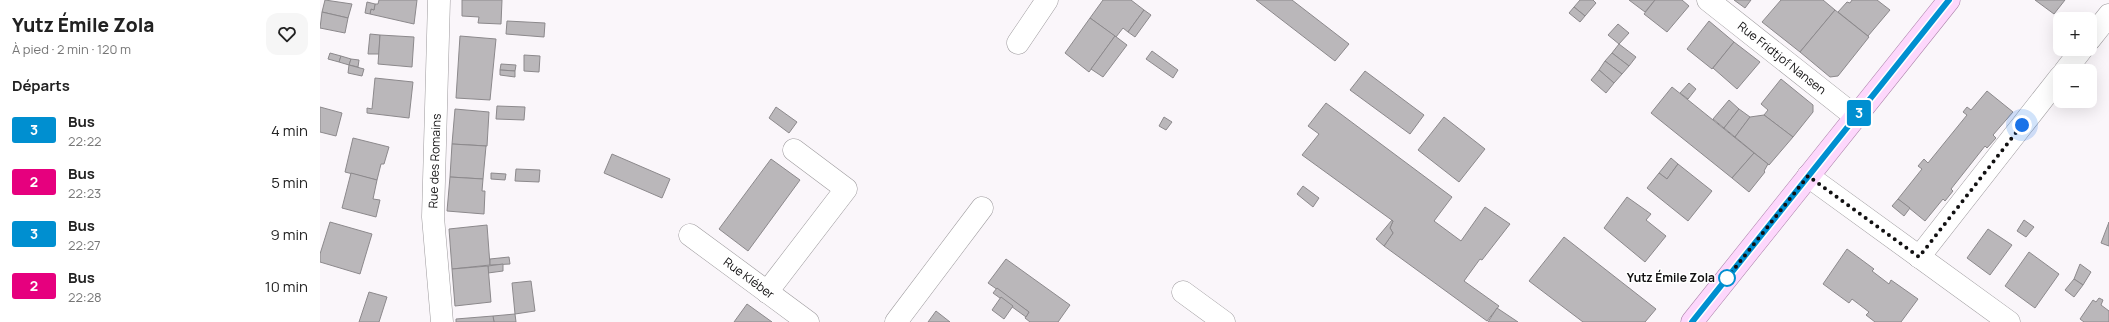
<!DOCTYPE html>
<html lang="fr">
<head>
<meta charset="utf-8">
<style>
	body { margin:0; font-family:Manrope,sans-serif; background:#f6f6f6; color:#222; height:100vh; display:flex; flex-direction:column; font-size:15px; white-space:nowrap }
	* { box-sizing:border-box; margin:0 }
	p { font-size:13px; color:#767676 }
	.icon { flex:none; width:22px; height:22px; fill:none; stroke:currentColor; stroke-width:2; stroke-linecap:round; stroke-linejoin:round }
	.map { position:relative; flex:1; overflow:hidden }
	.panel { display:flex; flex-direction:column; background:#fff; width:320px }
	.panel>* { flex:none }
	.badge { padding:0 8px; border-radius:3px; font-size:14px; line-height:26px }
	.tools { position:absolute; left:1733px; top:12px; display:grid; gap:8px }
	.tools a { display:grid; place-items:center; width:44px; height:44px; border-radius:8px; background:#fff; box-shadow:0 4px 16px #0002; font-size:20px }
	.you { position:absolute; width:20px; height:20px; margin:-10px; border:3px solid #fff; border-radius:50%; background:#1a73e8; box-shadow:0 0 0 6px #1a73e833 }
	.map>.badge { position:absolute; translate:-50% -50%; box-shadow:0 0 0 2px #fff }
	h2 { padding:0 12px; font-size:15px; line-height:36px }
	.round { display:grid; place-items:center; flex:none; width:42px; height:42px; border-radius:12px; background:#f6f6f6 }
	.overview { display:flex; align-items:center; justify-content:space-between; height:68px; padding:0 12px }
	h1 { font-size:19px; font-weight:800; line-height:30px }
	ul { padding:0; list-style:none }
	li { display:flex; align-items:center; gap:12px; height:52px; padding:0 12px }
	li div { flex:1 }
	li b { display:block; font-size:15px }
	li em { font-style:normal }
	li .badge { min-width:44px; font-weight:700; text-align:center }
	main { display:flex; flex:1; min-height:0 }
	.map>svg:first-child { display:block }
	.building { fill:#bab7ba; stroke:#8c898c }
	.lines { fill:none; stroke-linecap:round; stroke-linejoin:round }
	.minor-casing { stroke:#9d9a9d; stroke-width:23 }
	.major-casing { stroke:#aa80a8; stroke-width:23 }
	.minor { stroke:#fff; stroke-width:22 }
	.major { stroke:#fdd7fc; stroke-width:22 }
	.line-casing { stroke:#fff; stroke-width:9 }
	.line { stroke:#008fd0; stroke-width:6 }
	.walk { stroke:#111011; stroke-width:4; stroke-dasharray:0 7.2 }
	.stop-dot { fill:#fff; stroke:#008fd0; stroke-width:2 }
	.labels { text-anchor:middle; stroke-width:3; stroke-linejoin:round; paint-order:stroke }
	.street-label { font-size:12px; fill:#111011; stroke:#fff }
	.stop-label { font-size:12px; font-weight:bold; fill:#111011; stroke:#fff; text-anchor:end }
</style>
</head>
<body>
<main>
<section class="panel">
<div class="overview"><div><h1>Yutz Émile Zola</h1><p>À pied · 2 min · 120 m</p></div><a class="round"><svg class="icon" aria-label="heart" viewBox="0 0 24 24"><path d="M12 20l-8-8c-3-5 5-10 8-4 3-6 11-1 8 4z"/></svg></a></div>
<h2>Départs</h2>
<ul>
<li><span class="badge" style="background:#008fd0;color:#fff">3</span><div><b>Bus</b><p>22:22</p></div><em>4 min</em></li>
<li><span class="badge" style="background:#e6007e;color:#fff">2</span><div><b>Bus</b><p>22:23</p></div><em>5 min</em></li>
<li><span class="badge" style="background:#008fd0;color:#fff">3</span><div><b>Bus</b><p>22:27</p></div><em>9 min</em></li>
<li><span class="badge" style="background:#e6007e;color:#fff">2</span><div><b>Bus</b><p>22:28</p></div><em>10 min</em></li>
</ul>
</section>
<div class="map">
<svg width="1789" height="322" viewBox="0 0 1789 322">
	<rect width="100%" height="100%" fill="#faf6fa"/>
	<!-- building -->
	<g class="building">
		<path d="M 5,0 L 32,4 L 28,18 L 2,12 Z"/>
		<path d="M 59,0 L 97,0 L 94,24 L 50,14 L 51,9 L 54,10 L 55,4 L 58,4 Z"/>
		<path d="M 142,0 L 182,0 L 181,24 L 158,23 L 159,17 L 142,16 Z"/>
		<path d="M 783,0 L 811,0 L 824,10 L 808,32 L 803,28 L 796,37 L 770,18 Z"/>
		<path d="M 936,0 L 972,0 L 1029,44 L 1015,61 Z"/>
		<path d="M 1260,0 L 1273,0 L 1276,3 L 1265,16 L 1254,7 Z"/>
		<path d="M 1309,0 L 1335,0 L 1325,12 Z"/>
		<path d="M 1335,0 L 1362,0 L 1369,6 L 1347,32 L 1324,14 Z"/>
		<path d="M 1414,0 L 1431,0 L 1425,8 Z"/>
		<path d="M 1461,0 L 1503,0 L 1515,10 L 1480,52 L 1442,22 Z"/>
		<path d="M 1532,0 L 1557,0 L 1570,10 L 1548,36 L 1518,12 L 1527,2 L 1530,3 Z"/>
		<path d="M 1715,0 L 1745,0 L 1734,14 Z"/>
		<path d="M 47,2 L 55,4 L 54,10 L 51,9 L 50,14 L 45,13 Z"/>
		<path d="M 1254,7 L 1265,16 L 1260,22 L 1249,13 Z"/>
		<path d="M 824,10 L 831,15 L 815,37 L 808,32 Z"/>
		<path d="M 1515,10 L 1549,37 L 1518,76 L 1510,77 L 1480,52 Z"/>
		<path d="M 2,12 L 28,18 L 25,33 L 0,28 Z"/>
		<path d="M 770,18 L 795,36 L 769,72 L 745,53 Z"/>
		<path d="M 187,21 L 225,23 L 224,37 L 186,34 Z"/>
		<path d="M 1389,21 L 1414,42 L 1392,69 L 1367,49 Z"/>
		<path d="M 1298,24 L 1309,33 L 1299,44 L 1288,35 Z"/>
		<path d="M 50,34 L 60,35 L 59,54 L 48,54 Z"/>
		<path d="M 60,35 L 94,37 L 92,67 L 58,64 Z"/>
		<path d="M 140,36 L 176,39 L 170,100 L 136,98 Z"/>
		<path d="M 795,36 L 807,45 L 783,77 L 771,69 Z"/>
		<path d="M 1414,42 L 1440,62 L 1417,89 L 1393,68 Z"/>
		<path d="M 1299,44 L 1316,57 L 1309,66 L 1292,53 Z"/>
		<path d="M 832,51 L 858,70 L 853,78 L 826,59 Z"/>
		<path d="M 10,53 L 21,56 L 19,62 L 8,59 Z"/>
		<path d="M 1292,53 L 1309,66 L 1302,74 L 1285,61 Z"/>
		<path d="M 204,55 L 220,56 L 219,72 L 204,71 Z"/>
		<path d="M 21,56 L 31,59 L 29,65 L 19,62 Z"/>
		<path d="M 31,59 L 39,60 L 38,67 L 29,65 Z"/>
		<path d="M 1285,61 L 1302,74 L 1294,83 L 1279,70 Z"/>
		<path d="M 181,64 L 196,65 L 195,71 L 180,70 Z"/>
		<path d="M 29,65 L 44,69 L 42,76 L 28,73 Z"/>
		<path d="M 180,70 L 195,71 L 195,77 L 180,75 Z"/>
		<path d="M 1279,70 L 1294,83 L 1286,93 L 1271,80 Z"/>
		<path d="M 1045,71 L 1104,115 L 1090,134 L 1030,90 Z"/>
		<path d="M 55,78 L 93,82 L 89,118 L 47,113 L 47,108 L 52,109 Z"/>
		<path d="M 1461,79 L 1493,105 L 1493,112 L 1473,137 L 1444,115 L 1448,110 L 1441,104 Z"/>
		<path d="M 1369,83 L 1376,89 L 1368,99 L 1360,93 Z"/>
		<path d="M 1352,87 L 1434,153 L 1412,178 L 1331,113 Z"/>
		<path d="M 1667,91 L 1693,112 L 1673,135 L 1676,138 L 1667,148 L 1665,146 L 1631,189 L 1633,191 L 1625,201 L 1623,199 L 1605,221 L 1578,199 L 1602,169 L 1598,166 L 1604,159 L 1608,163 L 1647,115 L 1643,112 L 1647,107 L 1651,110 Z"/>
		<path d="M 1409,100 L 1419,109 L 1404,128 L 1393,119 Z"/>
		<path d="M 1006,103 L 1132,197 L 1114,221 L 1141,241 L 1165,207 L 1190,224 L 1162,260 L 1160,259 L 1144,281 L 1179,306 L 1167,321 L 1064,246 L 1073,233 L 1070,228 L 1073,221 L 982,155 L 999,134 L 988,126 Z"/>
		<path d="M 177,106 L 205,107 L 204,120 L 176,119 Z"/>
		<path d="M 0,107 L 22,113 L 16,136 L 0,132 Z"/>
		<path d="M 456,107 L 477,122 L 469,133 L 449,118 Z"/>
		<path d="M 135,109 L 169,112 L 167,146 L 132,144 Z"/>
		<path d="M 1419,109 L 1430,117 L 1415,137 L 1404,128 Z"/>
		<path d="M 1444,115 L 1473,137 L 1449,165 L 1415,137 L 1430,117 Z"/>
		<path d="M 844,117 L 852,122 L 846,130 L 839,126 Z"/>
		<path d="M 1124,117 L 1165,149 L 1139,182 L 1098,150 Z"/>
		<path d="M 33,138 L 69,147 L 64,164 L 61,164 L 57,180 L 25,172 Z"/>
		<path d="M 132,144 L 166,146 L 163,179 L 130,177 Z"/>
		<path d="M 1434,153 L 1448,164 L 1444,171 L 1445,172 L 1429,192 L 1412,178 Z"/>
		<path d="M 292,154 L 350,179 L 342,198 L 284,173 Z"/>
		<path d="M 1351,158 L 1358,164 L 1347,179 L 1339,173 Z"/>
		<path d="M 451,159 L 480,180 L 428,251 L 399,229 Z"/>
		<path d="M 1358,164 L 1392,191 L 1368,221 L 1327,188 L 1339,173 L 1347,179 Z"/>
		<path d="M 196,169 L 220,170 L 219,182 L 195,181 Z"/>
		<path d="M 31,173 L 57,180 L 53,199 L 60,200 L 56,217 L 22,208 Z"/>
		<path d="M 171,173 L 186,174 L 185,180 L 171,179 Z"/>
		<path d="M 130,177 L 163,179 L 162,191 L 165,191 L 164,214 L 127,211 Z"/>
		<path d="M 983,186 L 999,198 L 993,207 L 977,194 Z"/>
		<path d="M 1307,197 L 1331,214 L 1326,220 L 1346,236 L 1325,262 L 1284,228 Z"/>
		<path d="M 1578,199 L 1590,208 L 1584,216 L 1572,206 Z"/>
		<path d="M 1072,220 L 1073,221 L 1070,228 L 1073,233 L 1064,246 L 1056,239 Z"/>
		<path d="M 1704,220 L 1714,227 L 1706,237 L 1697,231 Z"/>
		<path d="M 10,222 L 52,234 L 40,274 L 0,262 L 0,254 Z"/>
		<path d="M 1789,222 L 1789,246 L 1781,243 Z"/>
		<path d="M 167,225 L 170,265 L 132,269 L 129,229 Z"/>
		<path d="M 1668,229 L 1692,245 L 1670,275 L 1647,258 Z"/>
		<path d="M 1244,237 L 1336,309 L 1325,322 L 1263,322 L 1209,281 Z"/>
		<path d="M 1527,249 L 1554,269 L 1552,271 L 1569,284 L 1571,280 L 1598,299 L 1581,322 L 1555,322 L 1546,315 L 1549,312 L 1532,299 L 1529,303 L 1503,284 Z"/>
		<path d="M 1709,252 L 1739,274 L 1715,308 L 1685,286 Z"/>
		<path d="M 189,257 L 190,264 L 170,265 L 170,259 Z"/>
		<path d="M 686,259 L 750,305 L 738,322 L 710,322 L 705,318 L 709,312 L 668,283 Z"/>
		<path d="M 183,264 L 183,271 L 168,273 L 168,266 Z"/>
		<path d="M 1760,264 L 1771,272 L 1763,285 L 1754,279 Z"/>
		<path d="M 168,266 L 171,302 L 135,306 L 132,269 Z"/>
		<path d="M 1754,279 L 1763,285 L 1754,297 L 1745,290 Z"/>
		<path d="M 211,281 L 215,311 L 195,314 L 192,283 Z"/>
		<path d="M 677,288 L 709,312 L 706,317 L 673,293 Z"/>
		<path d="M 49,292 L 67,297 L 59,322 L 39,322 Z"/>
		<path d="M 681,297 L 693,306 L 684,319 L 672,310 Z"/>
		<path d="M 1779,298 L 1783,300 L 1781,305 L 1789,311 L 1789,322 L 1764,322 L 1760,319 L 1773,300 L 1776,302 Z"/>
		<path d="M 427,304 L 452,322 L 414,322 Z"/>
		<path d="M 1177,308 L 1198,322 L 1168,322 Z"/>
		<path d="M 616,311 L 630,322 L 608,322 Z"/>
		<path d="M 195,314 L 196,322 L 174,322 L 173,316 Z"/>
		<path d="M 173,316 L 174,322 L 136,322 L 136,319 Z"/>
	</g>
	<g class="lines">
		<!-- minor casing -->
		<g class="minor-casing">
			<g id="minor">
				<path d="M 119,0 L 113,217 L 122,322"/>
				<path id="s1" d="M 1388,0 L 1536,117"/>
				<path d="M 1770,39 L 1789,15"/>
				<path d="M 698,43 L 727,0"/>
				<path d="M 1745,71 L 1762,49"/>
				<path d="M 1488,176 L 1689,322"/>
				<path id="s2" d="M 370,235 L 488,322"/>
				<path d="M 1599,257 L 1740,77"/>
				<path d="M 447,292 L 526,189 L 474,150"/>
				<path d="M 863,292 L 904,322"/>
				<path d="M 576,322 L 662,208"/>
			</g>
		</g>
		<!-- major casing -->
		<g class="major-casing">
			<path id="major" d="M 1372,322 L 1629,0"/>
		</g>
		<!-- minor -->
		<use href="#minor" class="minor"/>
		<!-- major -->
		<use href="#major" class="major"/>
	</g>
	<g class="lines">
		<!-- line casing -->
		<g class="line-casing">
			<path id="line" d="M 1372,322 L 1629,0"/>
		</g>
		<!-- line -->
		<use href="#line" class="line"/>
		<!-- walk -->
		<path class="walk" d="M 1407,278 L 1488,176 L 1599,257 L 1702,125"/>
	</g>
	<!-- markers -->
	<circle class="stop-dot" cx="1407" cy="278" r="8"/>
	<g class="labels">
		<!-- street labels -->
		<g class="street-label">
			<text dy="4" stroke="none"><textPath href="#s1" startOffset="94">Rue Fridtjof Nansen</textPath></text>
			<text transform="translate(115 161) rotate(-88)" y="4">Rue des Romains</text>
			<text dy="4" stroke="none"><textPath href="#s2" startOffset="73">Rue Kléber</textPath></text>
		</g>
		<!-- stop labels -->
		<g class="stop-label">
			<text x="1395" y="282">Yutz Émile Zola</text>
		</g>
	</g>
</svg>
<div class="tools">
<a>+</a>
<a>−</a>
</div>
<div class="you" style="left:1702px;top:125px"></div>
<b class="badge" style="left:1539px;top:113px;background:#008fd0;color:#fff">3</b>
</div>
</main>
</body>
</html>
